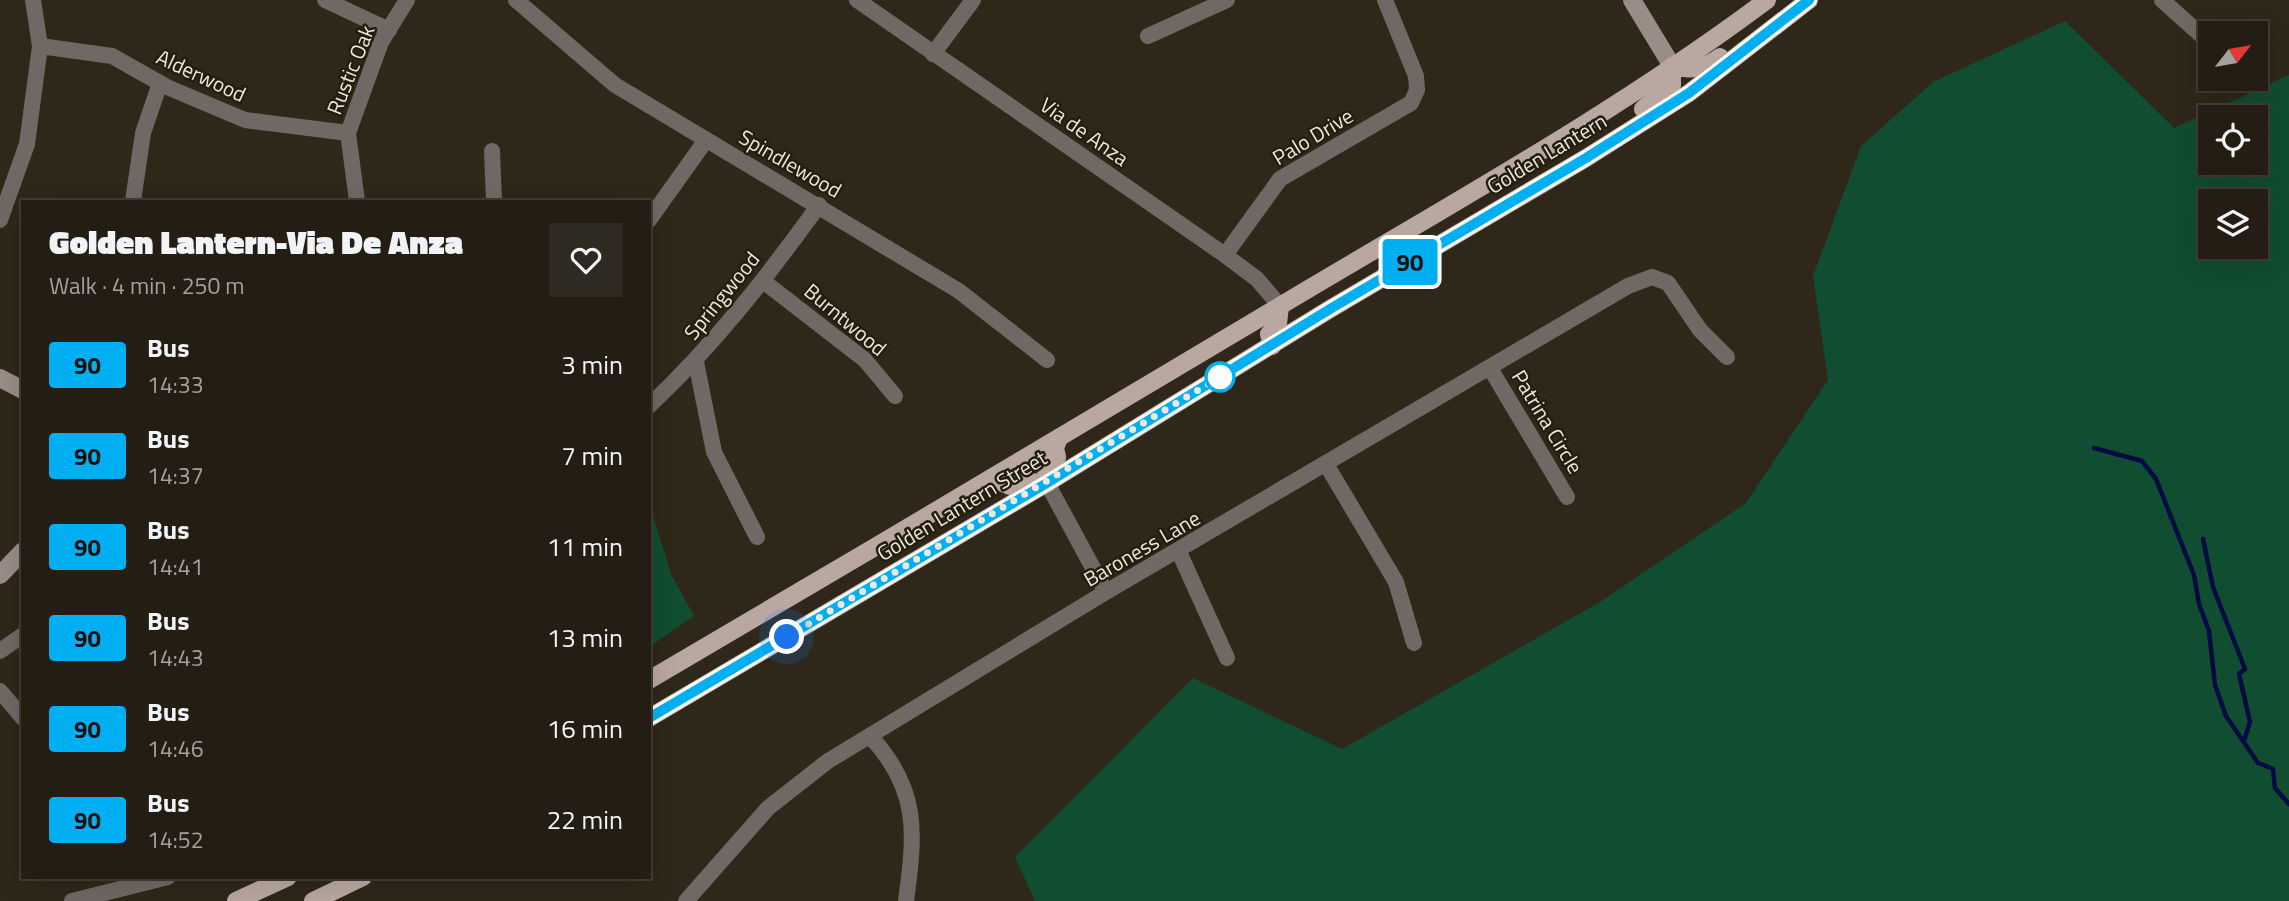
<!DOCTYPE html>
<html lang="en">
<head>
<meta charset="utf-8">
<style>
	body { margin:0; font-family:"Titillium Web",sans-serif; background:#2f2a21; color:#f1f3f6; height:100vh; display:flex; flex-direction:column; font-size:26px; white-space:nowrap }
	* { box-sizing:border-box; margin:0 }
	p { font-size:23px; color:#a3a2a0 }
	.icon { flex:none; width:38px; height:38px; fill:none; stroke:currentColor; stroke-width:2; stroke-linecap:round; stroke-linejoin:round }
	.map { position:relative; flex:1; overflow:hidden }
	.panel { position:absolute; left:21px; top:200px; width:630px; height:679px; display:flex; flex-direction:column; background:#231d13; border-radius:0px; box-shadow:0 7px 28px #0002,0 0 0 2px #403b33 }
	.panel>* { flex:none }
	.badge { padding:0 14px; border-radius:5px; font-size:24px; line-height:46px }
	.needle { width:46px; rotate:59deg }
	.buttons { position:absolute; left:2198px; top:21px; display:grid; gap:14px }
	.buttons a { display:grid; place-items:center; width:70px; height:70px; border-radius:0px; background:#231d13; box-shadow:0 7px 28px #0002,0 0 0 2px #403b33; font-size:35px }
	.you { position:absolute; width:35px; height:35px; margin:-18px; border:5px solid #fff; border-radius:50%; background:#1a73e8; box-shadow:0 0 0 10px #1a73e833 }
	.map>.badge { position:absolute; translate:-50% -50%; box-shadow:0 0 0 4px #fff }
	.round { display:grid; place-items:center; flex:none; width:74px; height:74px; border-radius:0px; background:#2f2a21 }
	.summary { display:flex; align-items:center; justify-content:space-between; height:119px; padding:0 28px }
	h1 { font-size:33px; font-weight:800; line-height:52px }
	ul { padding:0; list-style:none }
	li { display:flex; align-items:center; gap:21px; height:91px; padding:0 28px }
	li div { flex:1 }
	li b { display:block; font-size:26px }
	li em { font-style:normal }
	li .badge { min-width:77px; font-weight:700; text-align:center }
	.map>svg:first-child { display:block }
	.green { fill:#114d30; fill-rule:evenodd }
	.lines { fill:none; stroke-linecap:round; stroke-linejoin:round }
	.stream { stroke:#000b42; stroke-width:4.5 }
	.street { stroke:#716865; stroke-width:16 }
	.secondary { stroke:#9a8c87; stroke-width:18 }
	.primary { stroke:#b9a8a1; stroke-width:18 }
	.line-casing { stroke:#fff; stroke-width:16 }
	.line { stroke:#00aff2; stroke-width:10 }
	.walk { stroke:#ede8de; stroke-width:7; stroke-dasharray:0 12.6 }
	.stop-dot { fill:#fff; stroke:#00aff2; stroke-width:3.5 }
	.labels { text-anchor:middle; stroke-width:5; stroke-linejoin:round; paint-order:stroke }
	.street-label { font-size:21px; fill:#ede8de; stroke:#251e10 }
</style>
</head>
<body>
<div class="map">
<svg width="2289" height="901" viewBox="0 0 2289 901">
	<rect width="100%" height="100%" fill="#2f2719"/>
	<!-- green -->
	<g class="green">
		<path d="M 2065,21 L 2174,128 L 2289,75 L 2289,901 L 1035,901 L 1015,857 L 1193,678 L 1342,749 L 1600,602 L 1746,503 L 1828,380 L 1813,276 L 1861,146 L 1933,82 ZM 2210,117 L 2256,117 L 2256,163 L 2210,163 ZM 2210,201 L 2256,201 L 2256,247 L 2210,247 Z"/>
		<path d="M 649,503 L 671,574 L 694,616 L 649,647 Z"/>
	</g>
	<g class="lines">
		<!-- stream -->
		<g class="stream">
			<path d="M 2094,448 L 2142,461 L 2156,479 L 2194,575 L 2199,604 L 2209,631 L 2215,685 L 2226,716 L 2258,763 L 2273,769 L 2275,788 L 2289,804"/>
			<path d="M 2203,539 L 2213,587 L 2245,669 L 2239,674 L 2250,722 L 2244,741"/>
		</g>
		<!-- street -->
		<g class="street">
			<path d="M 325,0 L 389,30"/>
			<path d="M 516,0 L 615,85 L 959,291 L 1047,360"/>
			<path d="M 857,0 L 1225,255 L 1257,279 L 1280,306"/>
			<path d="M 2162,0 L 2210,43"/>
			<path d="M 1148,36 L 1227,0"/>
			<path d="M 40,46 L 112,56 L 167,87 L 245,120 L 348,133"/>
			<path d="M 933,54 L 973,0"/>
			<path d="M 492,151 L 494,201"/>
			<path d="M 133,201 L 143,133 L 160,83"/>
			<path d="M 357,201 L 348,133 L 381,42 L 407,0"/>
			<path d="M 0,220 L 27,144 L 40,46 L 33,0"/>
			<path d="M 649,220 L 706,140"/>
			<path d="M 1225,255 L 1280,179 L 1411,103 L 1417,90 L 1416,76 L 1385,0"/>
			<path d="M 763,281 L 865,360 L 895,396"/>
			<path d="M 696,362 L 714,452 L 757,537"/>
			<path d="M 1490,368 L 1567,497"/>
			<path d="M 649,406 C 714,345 767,277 819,205"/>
			<path d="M 1326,464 L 1396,582 L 1414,643"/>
			<path d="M 1047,483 L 1106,592"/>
			<path d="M 1179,552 L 1227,658"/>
			<path d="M 0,651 L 23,635"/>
			<path d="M 0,691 L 23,718"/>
			<path d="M 870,736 C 920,790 915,833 906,901"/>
			<path d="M 72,901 L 168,877"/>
			<path d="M 686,901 L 768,808 L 828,761 L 1106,592 L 1628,286 L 1652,277 L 1668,283 L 1700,330 L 1727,357"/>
		</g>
		<!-- secondary -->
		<g class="secondary">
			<path d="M 1632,0 L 1672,66"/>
			<path d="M 0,378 L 23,390"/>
			<path d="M 0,575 L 23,551"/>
		</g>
		<!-- primary -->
		<g class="primary">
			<path d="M 1643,109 L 1672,85 L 1672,66 C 1692,71 1703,69 1720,57"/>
			<path d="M 1272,346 L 1269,334 L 1278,324 L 1280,306"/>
			<path d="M 991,478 L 1010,486 L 1028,482 L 1047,483"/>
			<path d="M 1047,483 L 1046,466 L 1057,457 L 1055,448 L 1059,438"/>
			<path d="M 649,680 C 867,553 1083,423 1300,294 C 1458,200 1620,110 1767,0"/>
			<path d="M 649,718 L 1047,483 L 1330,309 L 1586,158 L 1689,93 L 1809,0"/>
			<path d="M 236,901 L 288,877"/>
			<path d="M 313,901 L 363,877"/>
		</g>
	</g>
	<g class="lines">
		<!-- line casing -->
		<g class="line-casing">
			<path id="line" d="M 649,718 L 1047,483 L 1330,309 L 1586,158 L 1689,93 L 1809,0"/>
		</g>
		<!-- line -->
		<use href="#line" class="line"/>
		<!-- walk -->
		<path class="walk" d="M 787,637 L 1230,371 L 1220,377"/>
	</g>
	<!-- markers -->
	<circle class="stop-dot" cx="1220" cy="377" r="14"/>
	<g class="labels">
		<!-- street labels -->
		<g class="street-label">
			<text transform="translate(351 70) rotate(-68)" y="7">Rustic Oak</text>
			<text transform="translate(201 76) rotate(25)" y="7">Alderwood</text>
			<text transform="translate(1084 132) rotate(35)" y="7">Via de Anza</text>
			<text transform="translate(1313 137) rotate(-31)" y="7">Palo Drive</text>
			<text transform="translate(1547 154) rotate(-31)" y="7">Golden Lantern</text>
			<text transform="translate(790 164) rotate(30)" y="7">Spindlewood</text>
			<text transform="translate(722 296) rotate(-51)" y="7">Springwood</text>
			<text transform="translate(845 320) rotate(40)" y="7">Burntwood</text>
			<text transform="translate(1547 422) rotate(59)" y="7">Patrina Circle</text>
			<text transform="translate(962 506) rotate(-31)" y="7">Golden Lantern Street</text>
			<text transform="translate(1142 549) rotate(-30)" y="7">Baroness Lane</text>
		</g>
	</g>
</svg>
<div class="buttons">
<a><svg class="needle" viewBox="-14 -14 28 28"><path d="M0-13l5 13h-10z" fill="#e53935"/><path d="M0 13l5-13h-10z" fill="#a3a2a0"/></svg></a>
<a><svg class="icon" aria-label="locate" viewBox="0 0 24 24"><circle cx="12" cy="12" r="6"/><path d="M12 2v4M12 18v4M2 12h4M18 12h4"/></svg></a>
<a><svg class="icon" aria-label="layers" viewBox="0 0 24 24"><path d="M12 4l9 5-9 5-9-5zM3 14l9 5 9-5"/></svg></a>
</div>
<div class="you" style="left:787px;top:637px"></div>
<b class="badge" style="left:1410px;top:262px;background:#00aff2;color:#111">90</b>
<section class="panel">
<div class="summary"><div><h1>Golden Lantern-Via De Anza</h1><p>Walk · 4 min · 250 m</p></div><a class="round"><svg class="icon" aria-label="heart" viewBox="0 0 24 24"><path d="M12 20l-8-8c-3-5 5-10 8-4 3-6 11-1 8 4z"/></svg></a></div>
<ul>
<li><span class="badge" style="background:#00aff2;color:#111">90</span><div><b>Bus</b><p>14:33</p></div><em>3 min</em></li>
<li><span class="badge" style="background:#00aff2;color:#111">90</span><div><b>Bus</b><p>14:37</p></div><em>7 min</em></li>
<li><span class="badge" style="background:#00aff2;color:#111">90</span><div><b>Bus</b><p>14:41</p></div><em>11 min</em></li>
<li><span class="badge" style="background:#00aff2;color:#111">90</span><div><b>Bus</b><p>14:43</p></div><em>13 min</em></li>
<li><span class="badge" style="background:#00aff2;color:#111">90</span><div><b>Bus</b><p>14:46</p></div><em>16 min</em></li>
<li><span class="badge" style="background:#00aff2;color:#111">90</span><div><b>Bus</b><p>14:52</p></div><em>22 min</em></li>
</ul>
</section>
</div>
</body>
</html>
